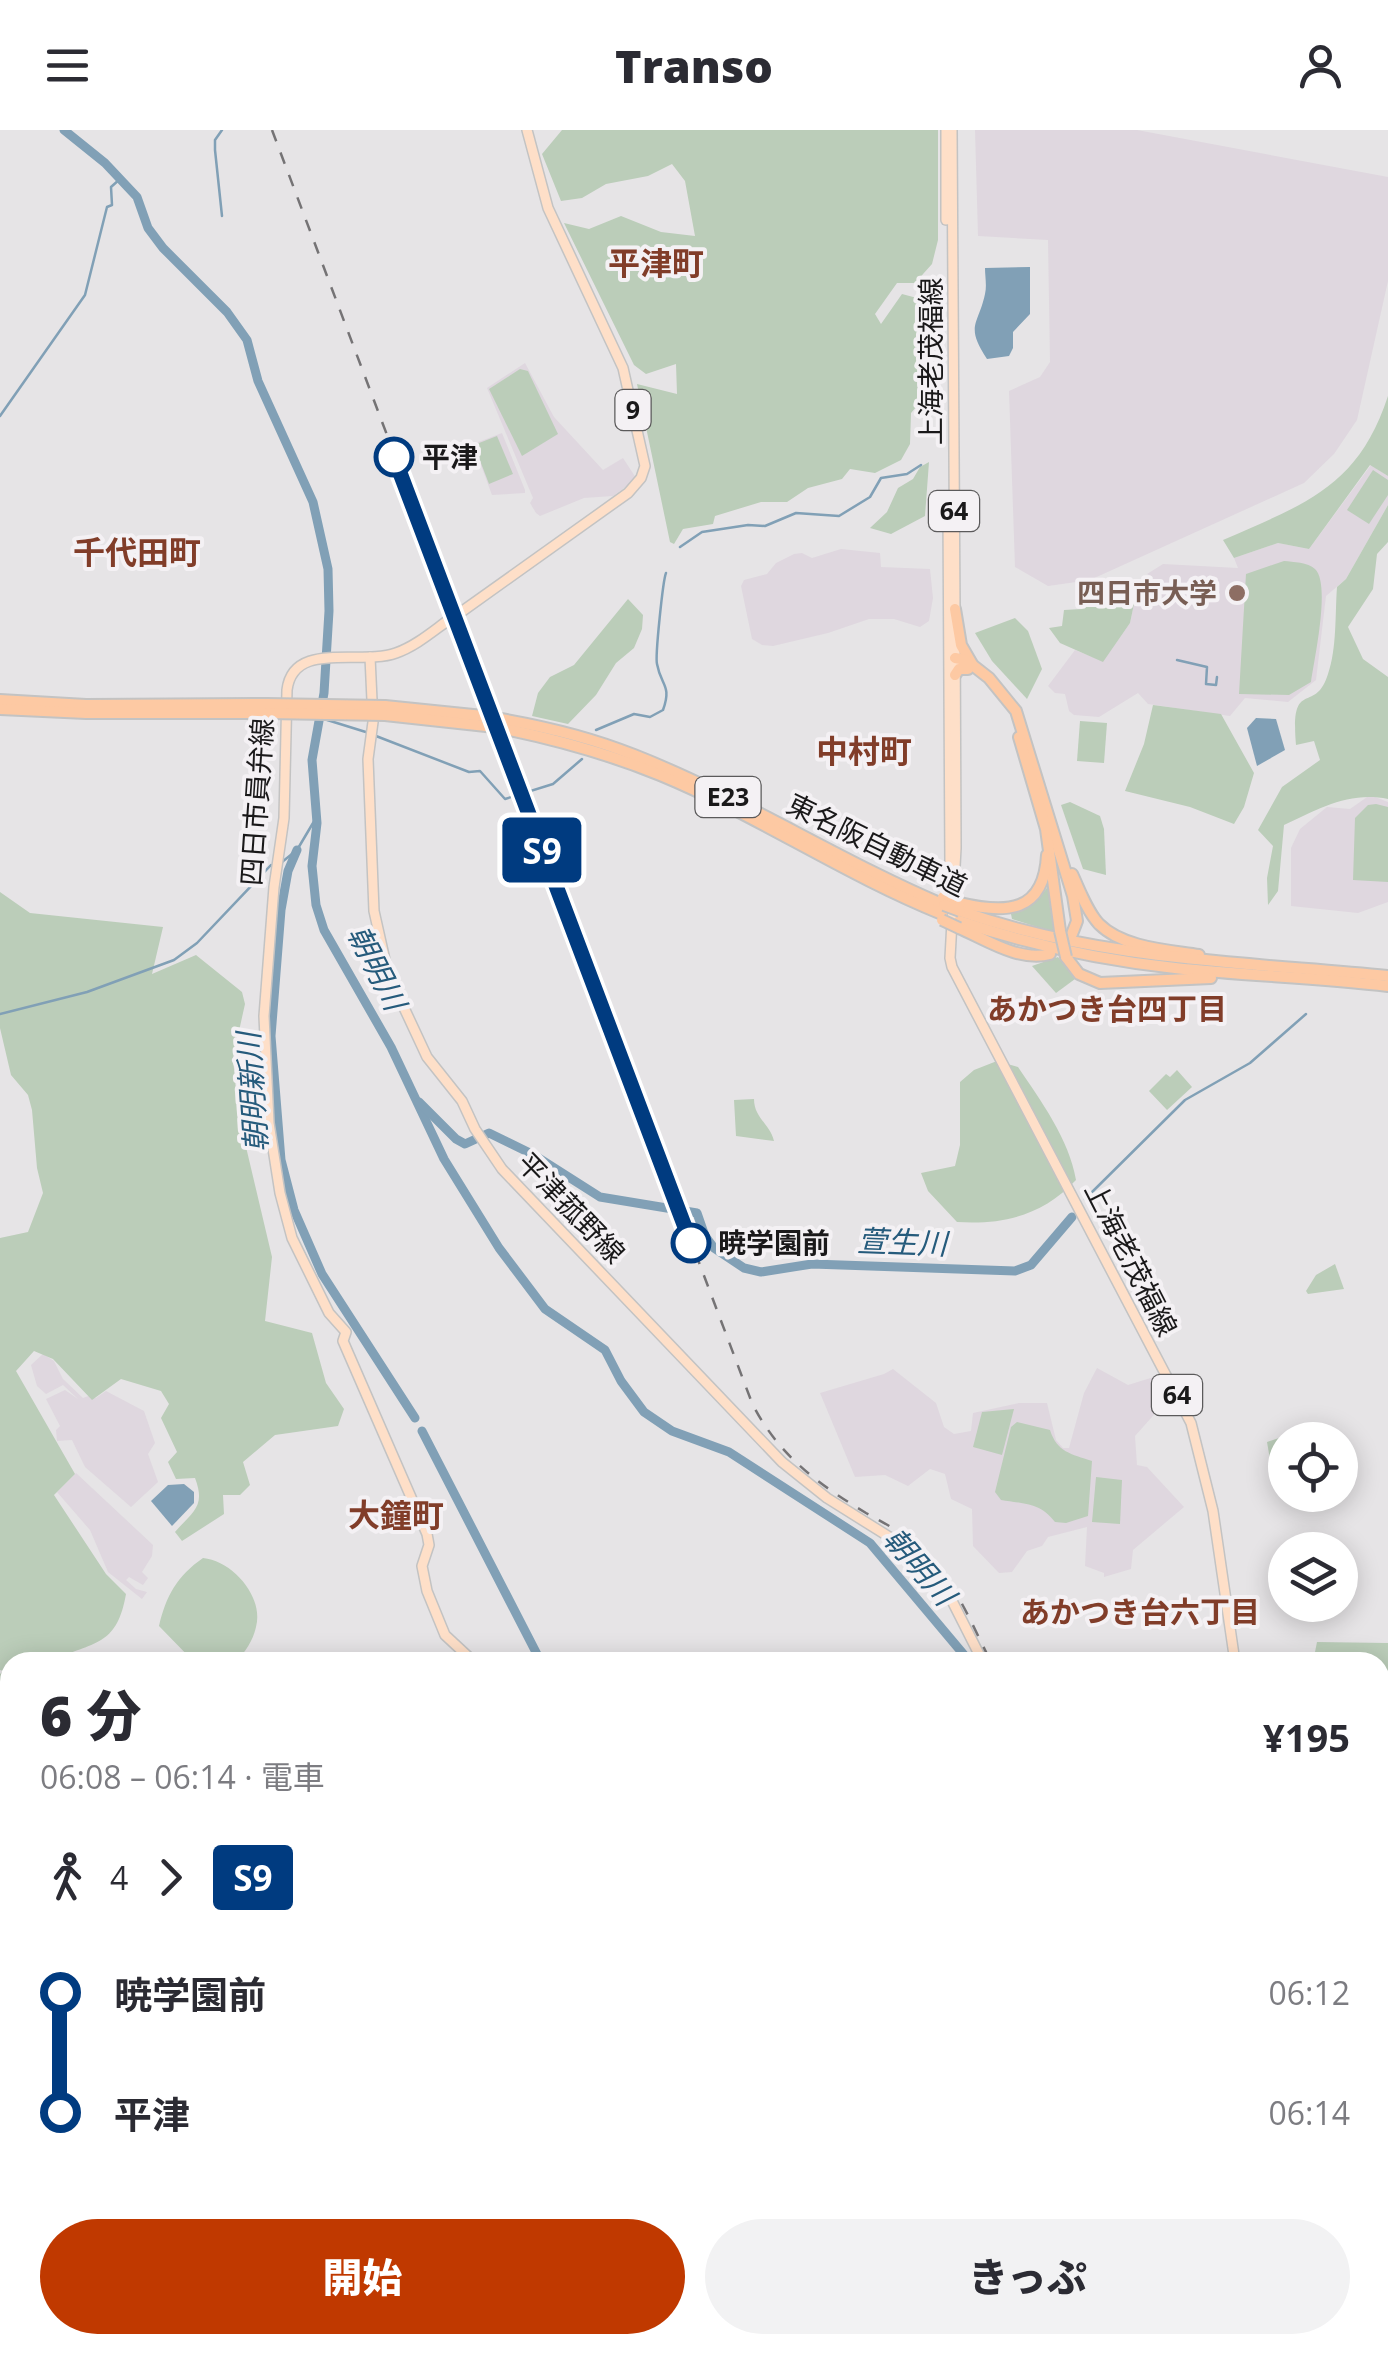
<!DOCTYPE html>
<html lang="ja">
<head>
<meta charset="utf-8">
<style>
	body { margin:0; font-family:"Open Sans","Noto Sans JP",sans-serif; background:#f2f2f3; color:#2b2b33; height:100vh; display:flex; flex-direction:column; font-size:38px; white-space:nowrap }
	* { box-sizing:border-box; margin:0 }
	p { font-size:32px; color:#7c7c81 }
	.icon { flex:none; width:55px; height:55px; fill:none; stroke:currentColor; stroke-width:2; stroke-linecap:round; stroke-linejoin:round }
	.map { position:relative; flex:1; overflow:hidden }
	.side { position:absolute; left:0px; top:1522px; width:1390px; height:702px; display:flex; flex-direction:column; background:#fff; border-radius:30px 30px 0 0; box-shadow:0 5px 25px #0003 }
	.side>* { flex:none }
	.badge { padding:0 20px; border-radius:8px; font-size:35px; line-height:65px }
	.fabs { position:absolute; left:1268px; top:1292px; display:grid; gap:20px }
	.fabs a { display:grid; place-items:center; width:90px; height:90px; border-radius:50%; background:#fff; box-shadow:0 5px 25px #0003; font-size:50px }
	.map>.badge { position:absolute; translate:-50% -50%; box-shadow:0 0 0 5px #fff }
	.legs { display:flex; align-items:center; gap:15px; height:110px; padding:0 40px; font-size:32px }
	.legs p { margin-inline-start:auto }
	.headline { display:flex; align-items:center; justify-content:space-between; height:170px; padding:0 40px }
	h1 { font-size:55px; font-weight:800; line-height:75px }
	.action { display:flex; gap:20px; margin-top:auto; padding:20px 40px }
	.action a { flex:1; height:115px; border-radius:60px; background:#c03900; color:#fff; font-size:40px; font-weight:800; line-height:115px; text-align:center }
	.action a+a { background:#f2f2f3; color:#2b2b33 }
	ul { padding:0 40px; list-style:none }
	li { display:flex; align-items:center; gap:35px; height:120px; font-size:38px }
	li i { display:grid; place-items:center; width:15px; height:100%; margin:0 12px; background:currentColor }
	li i::after { content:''; width:25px; height:25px; margin:-12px; border:8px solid; border-radius:50%; background:#fff }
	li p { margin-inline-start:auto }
	li:first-child i { background:linear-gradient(#0000 50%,currentColor 0) }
	li:last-child i { background:linear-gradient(currentColor 50%,#0000 0) }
	header { display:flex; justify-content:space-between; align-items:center; height:130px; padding:0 40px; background:#fff; font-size:45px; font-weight:800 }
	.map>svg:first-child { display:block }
	.built { fill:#dfd7df }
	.green { fill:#bbcdb9 }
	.water { fill:#81a0b6 }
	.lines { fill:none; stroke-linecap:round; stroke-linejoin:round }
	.stream { stroke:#81a0b6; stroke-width:2.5 }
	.river { stroke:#81a0b6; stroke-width:9 }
	.major-casing { stroke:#c3c3c3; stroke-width:12 }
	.highway-casing { stroke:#c3c3c3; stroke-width:14 }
	.major { stroke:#fedfc8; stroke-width:9 }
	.highway { stroke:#fdc9a3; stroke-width:10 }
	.rail { stroke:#757375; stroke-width:2.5; stroke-dasharray:12 12; stroke-linecap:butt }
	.major-bridge-casing { stroke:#c3c3c3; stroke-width:12; stroke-linecap:butt }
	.highway-bridge-casing { stroke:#c3c3c3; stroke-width:14; stroke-linecap:butt }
	.major-bridge { stroke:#fedfc8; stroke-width:9 }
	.highway-bridge { stroke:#fdc9a3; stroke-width:10 }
	.line-1-casing { stroke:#fff; stroke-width:22 }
	.line-1 { stroke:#003b80; stroke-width:15 }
	.stop-1-dot { fill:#fff; stroke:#003b80; stroke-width:5 }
	.education-dot { fill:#8d6e63; stroke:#f4f1f4; stroke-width:4 }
	.labels { text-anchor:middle; stroke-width:8; stroke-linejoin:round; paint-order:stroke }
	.shield { fill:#f4f1f4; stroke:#5b5a5b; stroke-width:2.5 }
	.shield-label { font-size:25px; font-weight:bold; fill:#1a191a }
	.street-label { font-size:28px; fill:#1a191a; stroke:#f4f1f4 }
	.stop-label { font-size:28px; font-weight:bold; fill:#1a191a; stroke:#f4f1f4; text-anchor:start }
	.education-label { font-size:28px; font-weight:bold; fill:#785e54; stroke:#f4f1f4; text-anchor:end }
	.water-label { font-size:30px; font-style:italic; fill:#265b7c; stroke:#f4f1f4 }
	.neighbourhood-label { font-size:30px; font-weight:bold; fill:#813d29; stroke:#f4f1f4 }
	.quarter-label { font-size:32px; font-weight:bold; fill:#813d29; stroke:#f4f1f4 }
</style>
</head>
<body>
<header><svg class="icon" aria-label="menu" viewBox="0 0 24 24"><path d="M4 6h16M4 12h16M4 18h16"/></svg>Transo<svg class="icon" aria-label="person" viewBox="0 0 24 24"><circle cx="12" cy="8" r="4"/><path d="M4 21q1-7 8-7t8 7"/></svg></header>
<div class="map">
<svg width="1388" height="2224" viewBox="0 0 1388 2224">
	<rect width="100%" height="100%" fill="#e6e4e6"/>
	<!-- built -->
	<g class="built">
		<path d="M 975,0 L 1137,0 L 1388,47 L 1388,151 L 1357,290 L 1334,324 L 1304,353 L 1090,450 L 1048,456 L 1015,437 L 1009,261 L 1040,247 L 1050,232 L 1048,110 L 978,106 Z"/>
		<path d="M 525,233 L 554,287 L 603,340 L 623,328 L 636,348 L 627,356 L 613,366 L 584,368 L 540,386 L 536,383 L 530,373 L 533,368 L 487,258 Z"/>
		<path d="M 502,303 L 525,360 L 525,363 L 492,365 L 473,314 Z"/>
		<path d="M 1371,335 L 1388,346 L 1388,375 L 1346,449 L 1326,466 L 1316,550 L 1288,572 L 1245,568 L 1230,586 L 1148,574 L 1138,563 L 1099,587 L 1074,585 L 1069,581 L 1065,564 L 1055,563 L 1048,556 L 1075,520 L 1103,531 L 1130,493 L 1134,474 L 1152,455 L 1153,447 L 1147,444 L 1163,434 L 1238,438 L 1234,428 L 1278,413 L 1309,419 Z"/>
		<path d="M 841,419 L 880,423 L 881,437 L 930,439 L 933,468 L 929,491 L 920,497 L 894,489 L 869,489 L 828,503 L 773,516 L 762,515 L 752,509 L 741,456 L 744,450 L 767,444 L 776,433 L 794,424 L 802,423 L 812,428 Z"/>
		<path d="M 1370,665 L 1388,672 L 1388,772 L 1358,783 L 1291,776 L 1291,718 L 1300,699 L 1327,677 L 1350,679 Z"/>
		<path d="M 43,1224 L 54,1231 L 63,1249 L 83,1268 L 91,1265 L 96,1268 L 106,1261 L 144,1281 L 155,1313 L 148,1324 L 158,1352 L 131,1377 L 85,1337 L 72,1310 L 57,1311 L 56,1300 L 60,1296 L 46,1269 L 65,1260 L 78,1269 L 63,1255 L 46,1264 L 37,1256 L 31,1235 Z"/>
		<path d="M 1097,1238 L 1128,1255 L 1157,1246 L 1168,1269 L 1135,1306 L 1137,1335 L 1147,1337 L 1184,1377 L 1133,1420 L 1131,1439 L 1104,1447 L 1104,1443 L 1085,1436 L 1087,1397 L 1048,1407 L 1042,1416 L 1027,1421 L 1012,1442 L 999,1443 L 973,1416 L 972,1379 L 951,1369 L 945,1344 L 930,1339 L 908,1356 L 885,1345 L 855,1347 L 820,1263 L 884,1244 L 893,1239 L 936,1273 L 944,1297 L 954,1304 L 971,1301 L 973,1283 L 1019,1273 L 1047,1273 L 1056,1310 L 1063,1318 L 1069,1318 L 1084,1263 Z"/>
		<path d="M 76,1343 L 153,1415 L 152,1426 L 142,1442 L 148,1448 L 143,1455 L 129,1447 L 126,1450 L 136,1459 L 147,1462 L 142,1469 L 108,1442 L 90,1400 L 57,1362 Z"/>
	</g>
	<!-- green -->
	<g class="green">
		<path d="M 562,0 L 938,0 L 938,110 L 932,134 L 915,153 L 897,153 L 875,184 L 881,194 L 902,164 L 928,171 L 936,169 L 925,201 L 931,216 L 928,263 L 911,283 L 910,314 L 901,330 L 875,343 L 850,339 L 842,349 L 808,358 L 787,372 L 761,372 L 715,386 L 713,394 L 683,399 L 674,414 L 670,412 L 637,254 L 677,264 L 676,234 L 646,244 L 634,235 L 564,93 L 589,99 L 621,86 L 661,102 L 695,106 L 685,51 L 672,34 L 648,46 L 606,54 L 582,68 L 561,71 L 542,24 Z"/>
		<path d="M 520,239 L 528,241 L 558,304 L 522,326 L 489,259 Z"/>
		<path d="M 1388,266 L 1388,346 L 1370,335 L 1309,419 L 1278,413 L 1234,428 L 1223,410 C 1304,374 1358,358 1388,266 Z"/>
		<path d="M 497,306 L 513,344 L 489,354 L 474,315 Z"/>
		<path d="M 929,332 L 925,386 L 891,404 L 870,398 L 887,382 L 898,358 L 913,349 L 920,337 Z"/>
		<path d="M 1373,340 L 1388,350 L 1388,365 L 1369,394 L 1347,380 Z"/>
		<path d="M 1388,375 L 1388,412 L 1377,424 L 1373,459 L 1348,497 L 1363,529 L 1388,547 L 1388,669 C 1349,661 1319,679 1284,695 L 1278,761 L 1268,775 L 1267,748 L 1273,716 L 1258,700 L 1282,657 L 1320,630 L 1314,611 L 1296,615 C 1290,546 1315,586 1328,544 C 1337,518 1335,484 1337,457 L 1346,449 Z"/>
		<path d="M 1284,431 C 1293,432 1308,432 1315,439 C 1331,454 1314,530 1311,552 L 1289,565 L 1239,564 L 1246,444 Z"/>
		<path d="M 1142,455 L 1147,460 L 1134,474 L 1130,493 L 1103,532 L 1060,513 L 1049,498 L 1062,496 L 1064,480 L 1082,479 L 1090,468 L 1110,466 L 1121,476 Z"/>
		<path d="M 628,469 L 643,485 L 642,499 L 634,518 L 616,533 L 596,565 L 568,594 L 532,586 L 538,563 L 550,547 L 574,535 Z"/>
		<path d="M 1015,488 L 1028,501 L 1042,539 L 1027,569 L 992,531 L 975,503 Z"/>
		<path d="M 1153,575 L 1221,584 L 1254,643 L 1244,677 L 1234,694 L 1190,677 L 1125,661 L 1144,614 Z"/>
		<path d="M 1080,591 L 1107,593 L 1104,633 L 1077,631 Z"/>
		<path d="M 1070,672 L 1100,686 L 1104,699 L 1106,745 L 1083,739 L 1061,675 Z"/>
		<path d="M 1376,674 L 1388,677 L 1388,752 L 1353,750 L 1355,688 L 1368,675 Z"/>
		<path d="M 1050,752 L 1056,803 L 1012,789 L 1011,784 C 1029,778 1042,769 1050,752 Z"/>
		<path d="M 0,762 L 30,783 L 163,797 L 152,844 L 196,825 L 242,862 L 245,874 L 233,928 L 238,983 L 272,1127 L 265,1191 L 312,1203 L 326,1253 L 344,1279 L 338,1296 L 275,1305 L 243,1332 L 250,1355 L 240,1365 L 223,1365 L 224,1384 L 182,1411 L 175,1402 C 193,1381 206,1377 195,1348 L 176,1349 L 168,1332 L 177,1322 L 161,1288 L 169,1274 L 161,1261 L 121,1249 L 92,1270 L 53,1229 L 34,1221 L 16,1241 L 75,1344 L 54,1365 L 106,1444 L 126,1464 C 117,1514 98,1511 55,1529 L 56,1532 L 10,1532 L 10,2215 L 82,2215 L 73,2224 L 0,2224 L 0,1544 L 3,1541 L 0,1540 L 0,1108 L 28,1102 L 43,1063 L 37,1038 L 32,980 L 28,965 L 11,945 L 0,898 Z"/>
		<path d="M 1058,827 L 1075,849 L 1056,863 L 1032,836 Z"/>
		<path d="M 997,931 L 1018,937 C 1041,971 1069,1009 1076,1050 C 1043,1085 1004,1095 957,1092 L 928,1061 L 921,1043 L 955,1036 L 960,1015 L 960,952 L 974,940 Z"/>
		<path d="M 1177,940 L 1192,957 L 1167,980 L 1149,961 L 1166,944 L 1170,947 Z"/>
		<path d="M 754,969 C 754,988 770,994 774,1011 L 736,1006 L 734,970 Z"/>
		<path d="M 1335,1134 L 1344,1159 L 1308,1164 L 1306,1161 L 1316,1145 Z"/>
		<path d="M 1014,1279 L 1002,1325 L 973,1317 L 982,1282 Z"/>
		<path d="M 1017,1292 L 1050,1300 C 1057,1322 1071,1324 1092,1331 L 1088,1386 L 1066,1393 L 1055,1392 C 1039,1371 1022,1374 1001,1370 L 995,1362 L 1011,1297 Z"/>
		<path d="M 1291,1304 L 1294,1310 L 1285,1310 L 1285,1358 L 1279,1360 L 1275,1359 L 1267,1312 Z"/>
		<path d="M 1096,1347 L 1122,1350 L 1120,1394 L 1092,1392 Z"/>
		<path d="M 203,1428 C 233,1431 264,1467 256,1497 C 253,1511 245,1522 236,1532 L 194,1532 L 159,1496 C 166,1466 177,1446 203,1428 Z"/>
		<path d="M 1317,1512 L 1388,1513 L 1388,1667 L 1380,1654 L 1380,1532 L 1313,1532 Z"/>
	</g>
	<!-- water -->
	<g class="water">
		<path d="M 1030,137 L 1030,184 L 1013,202 L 1013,218 L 1009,226 L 987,229 C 965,195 978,196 985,164 C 987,156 985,146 985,138 Z"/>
		<path d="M 1256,588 L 1276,589 L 1285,620 L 1257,636 L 1247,598 Z"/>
		<path d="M 184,1354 L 194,1362 L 194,1373 L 172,1396 L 151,1371 L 168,1355 Z"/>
	</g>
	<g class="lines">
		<!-- stream -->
		<g class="stream">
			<path d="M 222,86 L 215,20 L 215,10 L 222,0"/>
			<path d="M 0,286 L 85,165 L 107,77 L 112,75 L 111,57 L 120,49"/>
			<path d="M 680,417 L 702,402 L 748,395 L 765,396 L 796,383 L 839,386 L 870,367 L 881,348 L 907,344 L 921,335"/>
			<path d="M 1177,530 L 1207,537 L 1206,554 L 1216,555 L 1217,547"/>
			<path d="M 324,589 L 369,603"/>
			<path d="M 596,600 L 634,584 L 650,587 L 663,580 C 672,555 661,556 657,534 C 655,526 663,450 666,443"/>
			<path d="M 376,606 L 469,642 L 480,641 L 505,669 L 553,654 L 582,629"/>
			<path d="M 282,732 L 297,720 L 316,688"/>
			<path d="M 0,884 L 87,862 L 174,830 L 197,813 L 271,735"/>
			<path d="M 1085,1069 L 1185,970 L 1250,933 L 1306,884"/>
		</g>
		<!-- river -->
		<g class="river">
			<path d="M 64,0 L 105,33 L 137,67 L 148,98 L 163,118 L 227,182 L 247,210 L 258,251 L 313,372 L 328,439 L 329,481 L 324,563 L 312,630 L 317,693 L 312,736 L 316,775 L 324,800 L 391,917 L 444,1029 L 499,1118 L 545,1179 L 605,1220 L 621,1251 L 644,1282 L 672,1301 L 729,1322 L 870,1413 L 970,1532"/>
			<path d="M 297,720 L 288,741 L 281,780 L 271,906 L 281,1030 L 294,1080 L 322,1144 L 415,1288"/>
			<path d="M 419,972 L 456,1009 L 465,1014 L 489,1003 L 534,1025 L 600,1067 L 697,1083 L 705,1106 L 714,1118 L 744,1138 L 761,1142 L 812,1134 L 1015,1141 L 1031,1135 L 1072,1087"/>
			<path d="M 422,1301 L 541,1532"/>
			<path d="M 1380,2173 L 1388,2176"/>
			<path d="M 892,2215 L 897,2224"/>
			<path d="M 1360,2215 L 1366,2224"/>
		</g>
		<!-- major casing -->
		<g class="major-casing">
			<g id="major">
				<path d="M 946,0 L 946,90"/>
				<path d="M 952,0 L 955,484"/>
				<path d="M 948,380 L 950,735"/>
				<path d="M 457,485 L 628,363 L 641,348 L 645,336 L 623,238 L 548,78 L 527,0"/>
				<path d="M 450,489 C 433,501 416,516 396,523 C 360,536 293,510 287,560 L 284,688 L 274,757 L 264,886 L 269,993 L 280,1063 L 292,1108 L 329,1183 L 346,1202 L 343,1211 L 427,1404 L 429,1415 L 422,1436 L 427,1461 L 445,1505 L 474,1532"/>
				<path d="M 955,499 L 956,718 L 950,828 L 952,837 L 1191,1293 L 1213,1381 L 1235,1532"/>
				<path d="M 370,527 L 373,592 L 368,629 L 374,781 L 385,830 L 392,852 L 427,927 L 462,971 L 475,999 L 502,1039 L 782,1332 L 827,1368 L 923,1428 L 944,1455 L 983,1532"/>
				<path d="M 1380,1691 L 1388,1696"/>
				<path d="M 1380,1939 L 1388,1929"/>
				<path d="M 1380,2112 L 1388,2124"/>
				<path d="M 625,2224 L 629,2215"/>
			</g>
		</g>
		<!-- highway casing -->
		<g class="highway-casing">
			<g id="highway">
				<path d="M 955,479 L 961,515 L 972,534"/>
				<path d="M 955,528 L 966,530 L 989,548 L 1016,581 L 1073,766 L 1077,791 L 1072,804"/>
				<path d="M 955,545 L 959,539 L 968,539"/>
				<path d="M 0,570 L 86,575 L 267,574"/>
				<path d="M 385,576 L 483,586"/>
				<path d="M 0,579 L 86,583 L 268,583"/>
				<path d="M 385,585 L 486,596"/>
				<path d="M 501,589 C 547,597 592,608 634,625 C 741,667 838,730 944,775"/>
				<path d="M 505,599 C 558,610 609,624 660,645 C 757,685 845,745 942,784"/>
				<path d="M 1019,607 L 1046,699 L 1060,801"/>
				<path d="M 1072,744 C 1080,761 1087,781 1099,794 C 1123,818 1168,820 1199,825"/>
				<path d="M 960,773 C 1006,784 1044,783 1047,725"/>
				<path d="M 960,781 C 1100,830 1243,832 1388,846"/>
				<path d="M 959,791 C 1030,815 1101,830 1175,838 C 1246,846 1317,847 1388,856"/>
				<path d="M 959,798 C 987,810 1019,832 1050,824"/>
				<path d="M 1066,827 L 1079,844 L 1100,853 L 1211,848"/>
				<path d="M 0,2219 L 5,2224"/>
			</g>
		</g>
		<!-- major -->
		<use href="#major" class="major"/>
		<!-- highway -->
		<use href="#highway" class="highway"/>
		<!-- rail -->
		<g class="rail">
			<path d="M 272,0 L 752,1273 C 778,1325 818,1354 866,1383 C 886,1394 907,1405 924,1421 C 955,1451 972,1495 991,1532"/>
			<path d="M 1380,2090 L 1388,2095"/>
		</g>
		<!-- major-bridge casing -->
		<g class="major-bridge-casing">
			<path id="major-bridge" d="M 450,489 L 457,485"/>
		</g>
		<!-- highway-bridge casing -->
		<g class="highway-bridge-casing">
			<g id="highway-bridge">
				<path d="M 267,574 L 385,576"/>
				<path d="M 268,583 L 385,585"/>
				<path d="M 483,586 L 501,589"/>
				<path d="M 486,596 L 505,599"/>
				<path d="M 943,767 L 960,773"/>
				<path d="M 944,775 L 960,781"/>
				<path d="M 942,790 L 959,798"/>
				<path d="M 1060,801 L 1066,827"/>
			</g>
		</g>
		<!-- major-bridge -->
		<use href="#major-bridge" class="major-bridge"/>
		<!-- highway-bridge -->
		<use href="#highway-bridge" class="highway-bridge"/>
	</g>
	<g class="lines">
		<!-- line-1 casing -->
		<g class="line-1-casing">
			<path id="line-1" d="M 394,327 L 691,1113"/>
		</g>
		<!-- line-1 -->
		<use href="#line-1" class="line-1"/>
	</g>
	<!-- markers -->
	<g class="stop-1-dot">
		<circle cx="394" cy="327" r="18"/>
		<circle cx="691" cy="1113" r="18"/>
	</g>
	<circle class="education-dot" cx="1237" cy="463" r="10"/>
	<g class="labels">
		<!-- shield labels -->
		<g class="shield">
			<rect x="615.5" y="260" width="35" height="40" rx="8"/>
			<rect x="929" y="361" width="50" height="40" rx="8"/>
			<rect x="695.5" y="647" width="65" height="40" rx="8"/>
			<rect x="1152" y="1245" width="50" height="40" rx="8"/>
		</g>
		<g class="shield-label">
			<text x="633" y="289">9</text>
			<text x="954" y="390">64</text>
			<text x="728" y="676">E23</text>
			<text x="1177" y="1274">64</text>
		</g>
		<!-- street labels -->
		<g class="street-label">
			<text transform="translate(931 231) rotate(-90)" y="10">上海老茂福線</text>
			<text transform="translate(257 672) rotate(-86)" y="10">四日市員弁線</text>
			<text transform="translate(877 715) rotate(26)" y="10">東名阪自動車道</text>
			<text transform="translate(571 1078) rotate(46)" y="10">平津菰野線</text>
			<text transform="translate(1131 1129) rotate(63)" y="10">上海老茂福線</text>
		</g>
		<!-- stop labels -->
		<g class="stop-label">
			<text x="422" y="337">平津</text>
			<text x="718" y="1123">暁学園前</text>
		</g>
		<!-- education labels -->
		<g class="education-label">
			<text x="1217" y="473">四日市大学</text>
		</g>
		<!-- water labels -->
		<g class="water-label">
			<text transform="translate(376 838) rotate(63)" y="10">朝明川</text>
			<text transform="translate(253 962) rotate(-94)" y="10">朝明新川</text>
			<text transform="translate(902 1113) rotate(2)" y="10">萱生川</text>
			<text transform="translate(919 1437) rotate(49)" y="10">朝明川</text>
		</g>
		<!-- neighbourhood labels -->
		<g class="neighbourhood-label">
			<text x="1107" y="890">あかつき台四丁目</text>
			<text x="1140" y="1493">あかつき台六丁目</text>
		</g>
		<!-- quarter labels -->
		<g class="quarter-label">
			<text x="656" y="145">平津町</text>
			<text x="137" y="434">千代田町</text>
			<text x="864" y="633">中村町</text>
			<text x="396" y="1397">大鐘町</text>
		</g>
	</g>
</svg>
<div class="fabs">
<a><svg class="icon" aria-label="locate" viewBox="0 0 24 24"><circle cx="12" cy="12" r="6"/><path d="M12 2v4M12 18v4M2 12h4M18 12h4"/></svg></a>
<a><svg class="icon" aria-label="layers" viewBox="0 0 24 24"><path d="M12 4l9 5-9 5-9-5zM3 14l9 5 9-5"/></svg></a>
</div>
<b class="badge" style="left:542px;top:720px;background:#003b80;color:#fff">S9</b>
<section class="side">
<div class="headline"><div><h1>6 分</h1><p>06:08 – 06:14 · 電車</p></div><b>¥195</b></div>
<div class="legs"><svg class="icon" aria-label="walk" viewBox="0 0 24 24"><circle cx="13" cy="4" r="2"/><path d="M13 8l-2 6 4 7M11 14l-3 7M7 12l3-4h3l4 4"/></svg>4<svg class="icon" aria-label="forward" viewBox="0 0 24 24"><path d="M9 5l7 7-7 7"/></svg><b class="badge" style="background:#003b80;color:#fff">S9</b></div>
<ul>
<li><i style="color:#003b80"></i><b>暁学園前</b><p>06:12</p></li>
<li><i style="color:#003b80"></i><b>平津</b><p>06:14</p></li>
</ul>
<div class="action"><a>開始</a><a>きっぷ</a></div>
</section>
</div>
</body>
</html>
